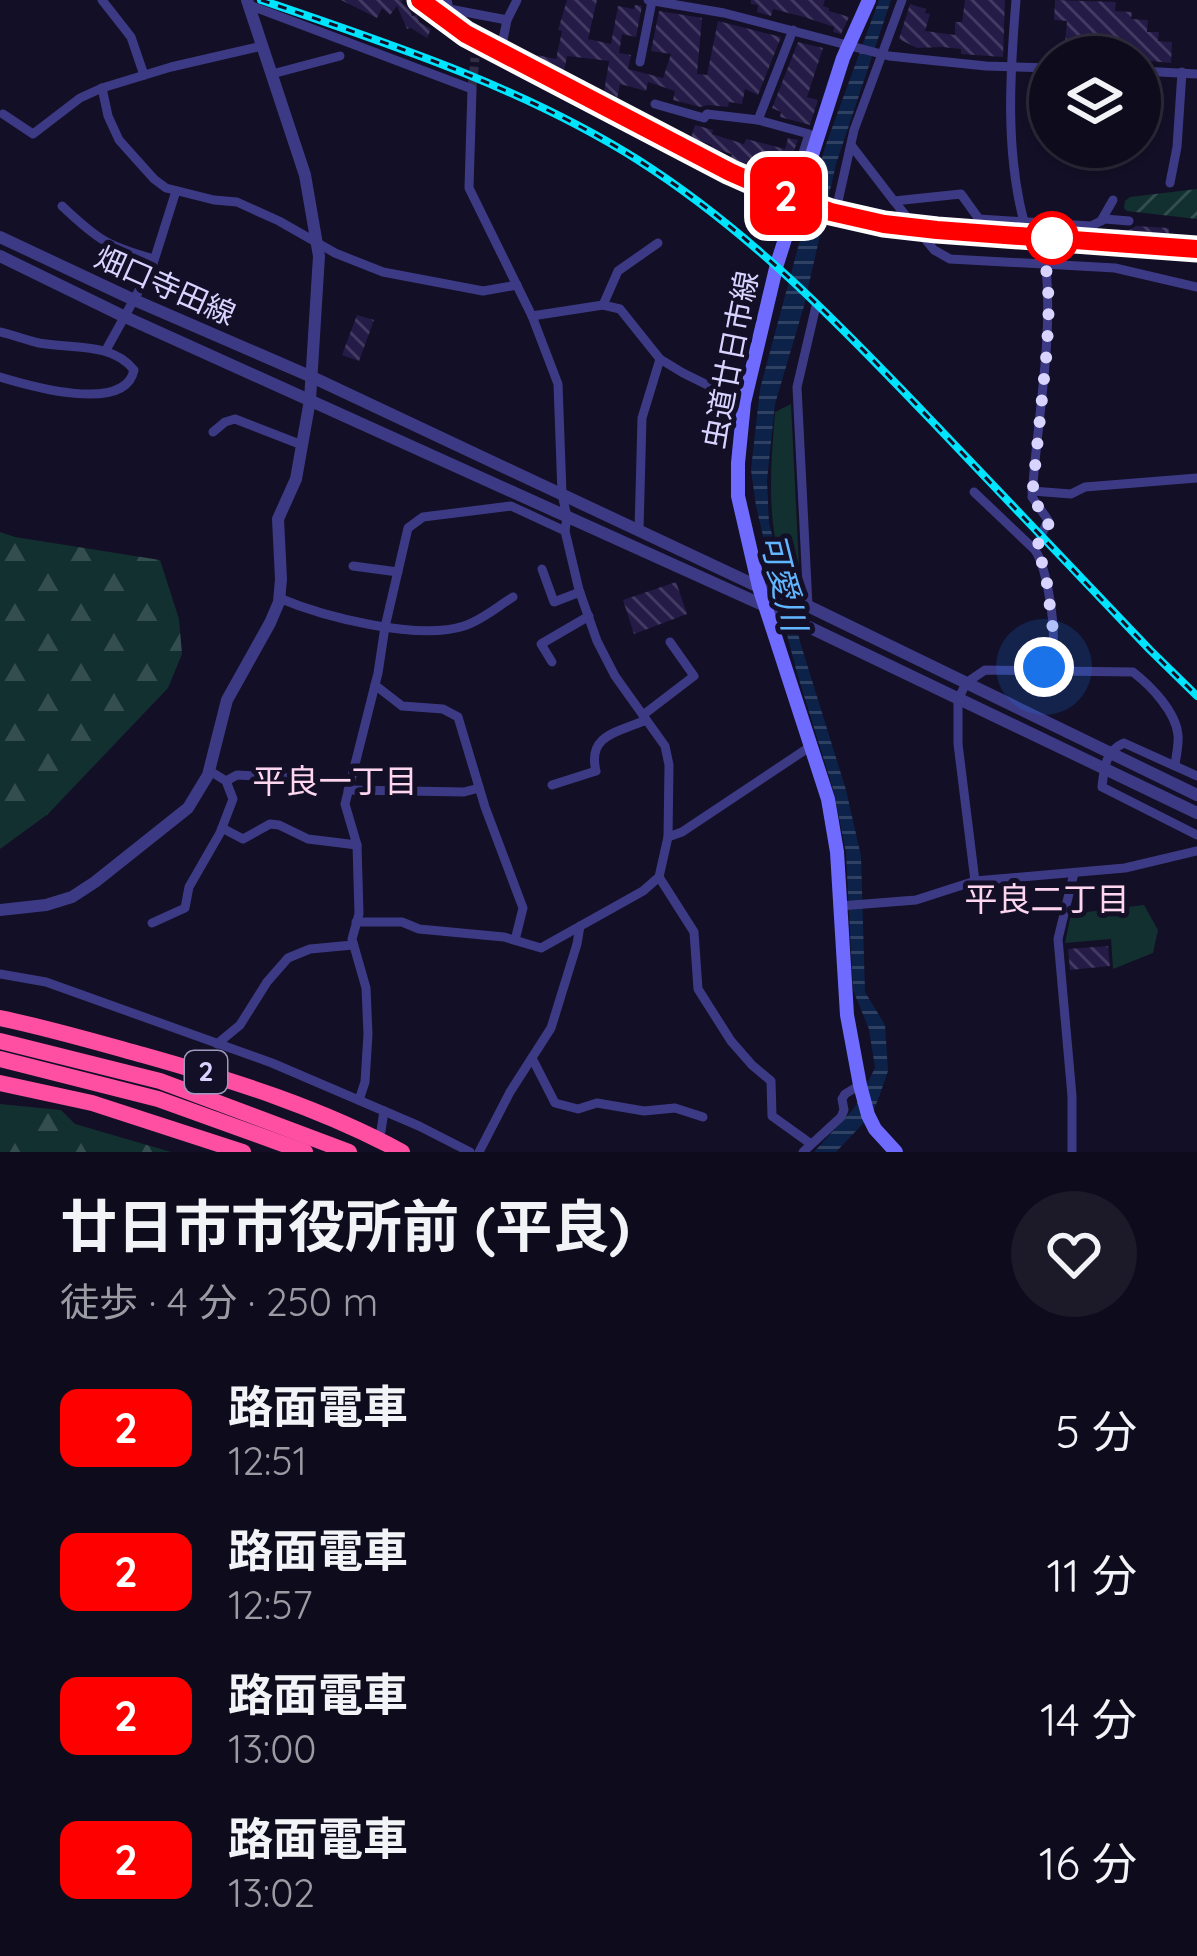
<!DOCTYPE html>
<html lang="ja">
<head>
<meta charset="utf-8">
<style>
	body { margin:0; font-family:Quicksand,"Noto Sans JP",sans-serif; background:#1c1929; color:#f1f3f6; height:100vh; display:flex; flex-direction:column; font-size:45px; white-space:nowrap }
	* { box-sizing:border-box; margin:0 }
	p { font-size:39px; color:#9b9ba3 }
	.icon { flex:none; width:66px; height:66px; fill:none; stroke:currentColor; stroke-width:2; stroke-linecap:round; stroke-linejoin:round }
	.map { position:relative; height:1152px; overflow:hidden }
	.panel { display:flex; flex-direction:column; background:#0e0b1c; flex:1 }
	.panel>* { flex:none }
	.badge { padding:0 24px; border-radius:18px; font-size:42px; line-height:78px }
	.controls { position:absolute; left:1029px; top:36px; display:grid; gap:24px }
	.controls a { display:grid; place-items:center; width:132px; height:132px; border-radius:50%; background:#0e0b1c; box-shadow:0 3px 9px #0004,0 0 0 3px #2e2b3b; font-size:60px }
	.you { position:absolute; width:60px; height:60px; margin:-30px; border:9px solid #fff; border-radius:50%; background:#1a73e8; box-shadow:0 0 0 18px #1a73e833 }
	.map>.badge { position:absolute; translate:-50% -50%; box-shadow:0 0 0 6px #fff }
	.round { display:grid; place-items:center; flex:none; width:126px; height:126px; border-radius:63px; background:#1c1929 }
	.headline { display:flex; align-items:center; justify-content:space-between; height:204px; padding:0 60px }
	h1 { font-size:57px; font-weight:700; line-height:90px }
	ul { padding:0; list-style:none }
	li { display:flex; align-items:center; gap:36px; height:144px; padding:0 60px }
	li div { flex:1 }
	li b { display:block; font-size:45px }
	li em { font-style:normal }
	li .badge { min-width:132px; font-weight:700; text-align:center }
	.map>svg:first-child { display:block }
	.green { fill:#12302f }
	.forest { fill:url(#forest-firs) }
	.garden { fill:url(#garden-furrows) }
	.water { fill:url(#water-rules) }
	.building { fill:url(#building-back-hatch) }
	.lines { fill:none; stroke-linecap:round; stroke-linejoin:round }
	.minor-tunnel { stroke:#312d47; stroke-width:9; stroke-dasharray:9 4.5; stroke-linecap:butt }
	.minor { stroke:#3d3a85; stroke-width:9 }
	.tertiary { stroke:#3d3a85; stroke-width:12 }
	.secondary { stroke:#6f6bff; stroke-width:14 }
	.motorway { stroke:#ff4fa3; stroke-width:16 }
	.tram { stroke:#00e5ff; stroke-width:3 }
	.rail-casing { stroke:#00e5ff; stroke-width:8 }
	.rail { stroke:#130f26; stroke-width:3; stroke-dasharray:9; stroke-linecap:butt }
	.line-casing { stroke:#fff; stroke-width:27 }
	.line { stroke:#f00; stroke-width:18 }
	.walk { stroke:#d9d4ff; stroke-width:12; stroke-dasharray:0 21.6 }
	.stop-dot { fill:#fff; stroke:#f00; stroke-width:6 }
	.labels { text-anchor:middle; stroke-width:10; stroke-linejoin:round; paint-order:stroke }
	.shield { fill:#130f26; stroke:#9e99be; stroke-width:3 }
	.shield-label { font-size:27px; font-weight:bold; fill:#d9d4ff }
	.street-label { font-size:30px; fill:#d9d4ff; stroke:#130f26 }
	.water-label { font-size:33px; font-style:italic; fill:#62b6ff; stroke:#130f26 }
	.neighbourhood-label { font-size:33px; fill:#ffd6f0; stroke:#130f26 }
</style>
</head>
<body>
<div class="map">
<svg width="1197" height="1152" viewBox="0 0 1197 1152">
	<defs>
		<pattern id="forest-firs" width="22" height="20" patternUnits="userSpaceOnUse" patternTransform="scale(3)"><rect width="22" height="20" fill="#12302f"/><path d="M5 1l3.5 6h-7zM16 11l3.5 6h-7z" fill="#344d4e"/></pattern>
		<pattern id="garden-furrows" width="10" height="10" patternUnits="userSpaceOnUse" patternTransform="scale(3)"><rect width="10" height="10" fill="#12302f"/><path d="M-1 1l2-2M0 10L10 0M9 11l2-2" fill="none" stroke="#344d4e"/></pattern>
		<pattern id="water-rules" width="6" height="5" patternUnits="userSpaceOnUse" patternTransform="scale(3)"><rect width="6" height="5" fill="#0c2248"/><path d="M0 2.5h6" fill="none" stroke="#2f4163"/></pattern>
		<pattern id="building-back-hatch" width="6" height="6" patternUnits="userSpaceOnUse" patternTransform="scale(3)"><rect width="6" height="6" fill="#241b47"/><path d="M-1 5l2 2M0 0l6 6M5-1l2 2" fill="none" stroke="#433b63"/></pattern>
	</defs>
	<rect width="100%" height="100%" fill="#130f26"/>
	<!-- green -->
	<g class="green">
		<path d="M 791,404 L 800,586 L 793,584 L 787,558 L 779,558 C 767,509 771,462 775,412 Z"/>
		<path d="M 1144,905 L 1158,930 L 1153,953 L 1113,969 L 1111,939 L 1065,943 L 1071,914 Z"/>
	</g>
	<!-- forest -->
	<g class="forest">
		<path d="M 0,532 L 15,537 L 160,560 L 179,619 L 182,654 L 168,688 L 48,814 L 0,849 Z"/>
		<path d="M 0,1104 L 61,1110 L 75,1124 L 171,1152 L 0,1152 Z"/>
	</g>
	<!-- garden -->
	<path class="garden" d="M 1197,189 L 1197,219 L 1127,211 L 1124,208 L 1125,201 L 1130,197 Z"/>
	<!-- water -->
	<path class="water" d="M 879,0 L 891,0 L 836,164 L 804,306 L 775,404 L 767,480 L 769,523 L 801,645 L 846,790 L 861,856 L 865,992 L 885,1025 L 888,1071 L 879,1097 L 872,1114 L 836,1152 L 814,1152 L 855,1107 L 875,1068 L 869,1029 L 853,990 L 846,853 L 834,792 L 797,673 L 779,604 L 756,506 L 751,470 L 760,389 L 825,147 Z"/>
	<!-- building -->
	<g class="building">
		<path d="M 341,0 L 403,0 L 401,2 L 410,10 L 412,16 L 417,15 L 419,22 L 431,29 L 427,38 L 411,28 L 407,29 L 397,6 L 390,15 L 382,8 L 377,18 Z"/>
		<path d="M 567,0 L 597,0 L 588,39 L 611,44 L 618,6 L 634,9 L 635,5 L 642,6 L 636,37 L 622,34 L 619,53 L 631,55 L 628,69 L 663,78 L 671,54 L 651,51 L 659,11 L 702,18 L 697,74 L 707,75 L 718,21 L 781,37 L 758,95 L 745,89 L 742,104 L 729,102 L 728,107 L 708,105 L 700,107 L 673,100 L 675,91 L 648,82 L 646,91 L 620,84 L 617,99 L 608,98 L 609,93 L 604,92 L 609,61 L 567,56 L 563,76 L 550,70 L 551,68 L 535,64 L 537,55 L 556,59 L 562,31 L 558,30 Z"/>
		<path d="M 751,0 L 825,0 L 823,6 L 829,8 L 829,11 L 849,17 L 841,34 L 833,32 L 834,27 L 804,17 L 773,9 L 771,16 L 757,12 L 758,5 L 751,4 Z"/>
		<path d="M 965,0 L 1005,0 L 1003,57 L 961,54 L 961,49 L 942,47 L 917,48 L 899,39 L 910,4 L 926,9 L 925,13 L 930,14 L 925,31 L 955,35 L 955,22 L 962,22 Z"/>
		<path d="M 1055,0 L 1116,2 L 1115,11 L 1132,12 L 1131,19 L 1148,20 L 1147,32 L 1159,32 L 1158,41 L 1172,42 L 1171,63 L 1140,60 L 1140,57 L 1132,57 L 1132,50 L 1092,51 L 1092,57 L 1064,53 L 1067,21 L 1054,20 Z"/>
		<path d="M 798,42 L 823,48 L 807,97 L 818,100 L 810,125 L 780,117 L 781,112 L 772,108 Z"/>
		<path d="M 695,125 L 713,130 L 712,134 L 744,144 L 746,139 L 785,149 L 788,138 L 798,140 L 785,174 L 761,167 L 758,175 L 742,168 L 743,163 L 731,158 L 732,154 L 711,148 L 712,145 L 691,138 Z"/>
		<path d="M 1136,226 L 1169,228 L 1168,244 L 1114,240 L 1115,229 L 1129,230 Z"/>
		<path d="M 357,315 L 374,320 L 359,361 L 342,355 Z"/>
		<path d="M 676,582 L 687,614 L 634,634 L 623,600 Z"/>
		<path d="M 1108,946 L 1110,966 L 1070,970 L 1068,949 Z"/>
	</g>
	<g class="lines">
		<!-- minor-tunnel -->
		<path class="minor-tunnel" d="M 472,89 L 475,58"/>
		<!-- minor -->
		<g class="minor">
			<path d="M 102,0 L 131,37 L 144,75"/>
			<path d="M 447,0 L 449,9 L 507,20"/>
			<path d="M 648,0 L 724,13 L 889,56 L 986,66 L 1050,68"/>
			<path d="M 1016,0 C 1010,73 1005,150 1024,222"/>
			<path d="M 249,5 L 472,89 L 469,188 L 532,316 L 558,384 L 562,494 L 567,517 L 565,531 L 579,590 L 597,641 L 615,676 L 665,746 L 669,765 L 668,837 L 659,877 L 643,891 L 541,948 L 504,937 L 419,929 L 402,922 L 356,922"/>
			<path d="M 501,49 L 507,20 L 517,0"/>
			<path d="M 640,62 L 652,1"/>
			<path d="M 1140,71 L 1197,74"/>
			<path d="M 272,74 L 340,56"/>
			<path d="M 102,88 L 108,116 L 119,140 L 154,179 L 166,188 L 214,200 L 237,202 L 279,221 L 335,253 L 383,272 L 483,291 L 517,285"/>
			<path d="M 655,104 L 704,118 L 707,114 L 758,120 L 809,134 L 801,159 L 807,167"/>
			<path d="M 3,114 L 33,134 L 80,98 L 102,88 L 171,67 L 262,46"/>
			<path d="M 758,120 L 793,30"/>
			<path d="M 851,145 L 894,201 L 961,194 L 979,219 L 1091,226 L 1105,219 L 1129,221"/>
			<path d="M 1170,183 L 1177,147 L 1182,72"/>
			<path d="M 894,201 L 934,250 L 950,259 L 1115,268 L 1197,287"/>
			<path d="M 62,206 C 98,240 107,246 154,259"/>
			<path d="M 836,210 L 854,130 L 902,0"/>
			<path d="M 1101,221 L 1113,200"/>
			<path d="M 603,305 L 618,271 L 658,243"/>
			<path d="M 532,316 L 603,305 L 620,309 L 660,359 L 683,373 L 744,403"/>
			<path d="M 0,332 C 13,335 26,340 39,343 C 71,349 112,342 134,370 C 125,414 30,386 0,377"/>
			<path d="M 106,350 L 152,267 L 176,191"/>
			<path d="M 213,432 L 225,422 L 235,419 L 302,445"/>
			<path d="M 1032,491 L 1071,494 L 1085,487 L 1197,478"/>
			<path d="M 974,492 L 1035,550"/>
			<path d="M 639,530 L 642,418 L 660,359"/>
			<path d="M 353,566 L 398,572"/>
			<path d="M 542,569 L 554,602 L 580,592"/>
			<path d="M 279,598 C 324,617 418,641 464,626 C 482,620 497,607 513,597"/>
			<path d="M 808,606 L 797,387 L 816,306"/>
			<path d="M 552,662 L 541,644 L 589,616"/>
			<path d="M 1041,670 C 1046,664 1049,661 1051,654 C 1058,634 1047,568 1035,550 L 1048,520 L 1032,497 C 1037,420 1053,344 1046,266"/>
			<path d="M 375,685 L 402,706 L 443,709 L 458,717 L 485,807 L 523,908 L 515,940"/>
			<path d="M 643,715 L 694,676 L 670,642"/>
			<path d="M 1197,776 L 1124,743 C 1105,751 1104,769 1102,787 L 1197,835"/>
			<path d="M 226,781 L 237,775 L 295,778"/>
			<path d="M 552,785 L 596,771 C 587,735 618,732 646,720"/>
			<path d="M 348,790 L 464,792 L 479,788"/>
			<path d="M 222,828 L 243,839 L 270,824 L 279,825 L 308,839 L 357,845"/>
			<path d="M 668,837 L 682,832 L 811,746"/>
			<path d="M 659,877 L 694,932 L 698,989 L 731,1041 L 752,1065 L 771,1081 L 772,1116 L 811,1144"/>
			<path d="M 975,881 L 958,744 L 958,700 L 966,683 L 985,670 L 1133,672 C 1151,686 1176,712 1178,735 C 1179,744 1176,756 1175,765"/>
			<path d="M 840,906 L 916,900 L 975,881 L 1125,868 L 1197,851"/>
			<path d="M 152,923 L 185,908 L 189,887 L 220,833 L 233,799 L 226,781 L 210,771"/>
			<path d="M 0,974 L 46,982 L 272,1063 L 419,1126 L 470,1152"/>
			<path d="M 217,1044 L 240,1025 L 267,982 L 288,958 L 310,949 L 353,945"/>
			<path d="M 532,1058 L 555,1103 L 578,1109 L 597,1103 L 644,1111 L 675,1108 L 703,1117"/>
			<path d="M 359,1100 L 365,1082 L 368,1034 L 366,988 L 352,939 L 359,914 L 357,845 L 345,804 L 378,673 L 385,627 L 408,528 L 423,517 L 511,506 L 565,531"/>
			<path d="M 381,1131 L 384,1111"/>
			<path d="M 479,1152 L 510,1092 L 551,1028 L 577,944 L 580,926"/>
			<path d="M 803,1152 L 841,1117 L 844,1110 L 842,1099 L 845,1094 L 860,1085"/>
			<path d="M 1072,1152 L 1072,1096 L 1058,939 L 1074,873"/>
		</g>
		<!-- tertiary -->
		<g class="tertiary">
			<path d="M 0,237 L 132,299 L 312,377 L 759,587 L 808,606 L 1197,795"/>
			<path d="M 0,256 L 123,316 L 765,606 L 1197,813"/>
			<path d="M 0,910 L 46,905 L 72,897 L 95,882 L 188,808 L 208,775 L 227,700 L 270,623 L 279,602 L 281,579 L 278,519 L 296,479 L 310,400 L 319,256 L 305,175 L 247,0"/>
		</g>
		<!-- secondary -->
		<path class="secondary" d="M 869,0 L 843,58 L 777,264 L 744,403 L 738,463 L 738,496 L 759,587 L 828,799 L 837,852 L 847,1015 L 860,1085 L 868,1115 L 875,1129 L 896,1152"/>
		<!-- motorway -->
		<g class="motorway">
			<path d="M 0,1018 C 48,1028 96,1042 143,1055 C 232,1080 321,1108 402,1152"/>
			<path d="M 0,1041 L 160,1081 L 349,1152"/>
			<path d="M 0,1059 L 158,1099 L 305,1152"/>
			<path d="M 0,1083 L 92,1103 L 243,1152"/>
		</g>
		<!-- tram -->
		<path class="tram" d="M 411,0 L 463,40 L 728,177 L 777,200 L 829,217 L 883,230 L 937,236 L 1197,255"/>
		<!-- rail casing -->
		<g class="rail-casing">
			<path id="rail" d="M 261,0 C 390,44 522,87 638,160 C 750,231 839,324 930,419 C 1003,496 1076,573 1150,650 L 1197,696"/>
		</g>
		<!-- rail -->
		<use href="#rail" class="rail"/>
	</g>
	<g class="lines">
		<!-- line casing -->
		<g class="line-casing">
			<path id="line" d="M 420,0 L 466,34 L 730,172 L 780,194 L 831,212 L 884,224 L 937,230 L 1197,249"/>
		</g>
		<!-- line -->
		<use href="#line" class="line"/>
		<!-- walk -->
		<path class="walk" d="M 1044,667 L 1053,648 L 1054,638 L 1045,568 L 1035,550 L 1049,523 L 1032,497 L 1047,349 L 1049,302 L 1046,266 L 1052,238"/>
	</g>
	<!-- markers -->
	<circle class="stop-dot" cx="1052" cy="238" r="24"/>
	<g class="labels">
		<!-- shield labels -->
		<rect class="shield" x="185" y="1051" width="42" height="42" rx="9"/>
		<g class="shield-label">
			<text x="206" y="1081">2</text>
		</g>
		<!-- street labels -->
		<g class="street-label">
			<text transform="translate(165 286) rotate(24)" y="10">畑口寺田線</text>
			<text transform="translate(731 360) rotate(-79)" y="10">虫道廿日市線</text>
		</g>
		<!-- water labels -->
		<g class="water-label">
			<text transform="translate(784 582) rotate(76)" y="12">可愛川</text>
		</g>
		<!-- neighbourhood labels -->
		<g class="neighbourhood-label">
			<text x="335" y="793">平良一丁目</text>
			<text x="1047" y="911">平良二丁目</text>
		</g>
	</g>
</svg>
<div class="controls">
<a><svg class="icon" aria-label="layers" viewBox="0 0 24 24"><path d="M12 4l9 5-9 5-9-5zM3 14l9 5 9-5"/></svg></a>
</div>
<div class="you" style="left:1044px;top:667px"></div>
<b class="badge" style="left:786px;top:196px;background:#f00;color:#fff">2</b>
</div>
<section class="panel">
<div class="headline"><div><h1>廿日市市役所前 (平良)</h1><p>徒歩 · 4 分 · 250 m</p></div><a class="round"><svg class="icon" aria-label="heart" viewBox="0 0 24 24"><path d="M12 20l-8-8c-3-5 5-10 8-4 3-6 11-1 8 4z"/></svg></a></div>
<ul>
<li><span class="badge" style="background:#f00;color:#fff">2</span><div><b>路面電車</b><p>12:51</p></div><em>5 分</em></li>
<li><span class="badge" style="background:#f00;color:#fff">2</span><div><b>路面電車</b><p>12:57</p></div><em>11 分</em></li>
<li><span class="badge" style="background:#f00;color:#fff">2</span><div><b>路面電車</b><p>13:00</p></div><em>14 分</em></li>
<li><span class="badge" style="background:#f00;color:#fff">2</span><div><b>路面電車</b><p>13:02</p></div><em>16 分</em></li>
</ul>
</section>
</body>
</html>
